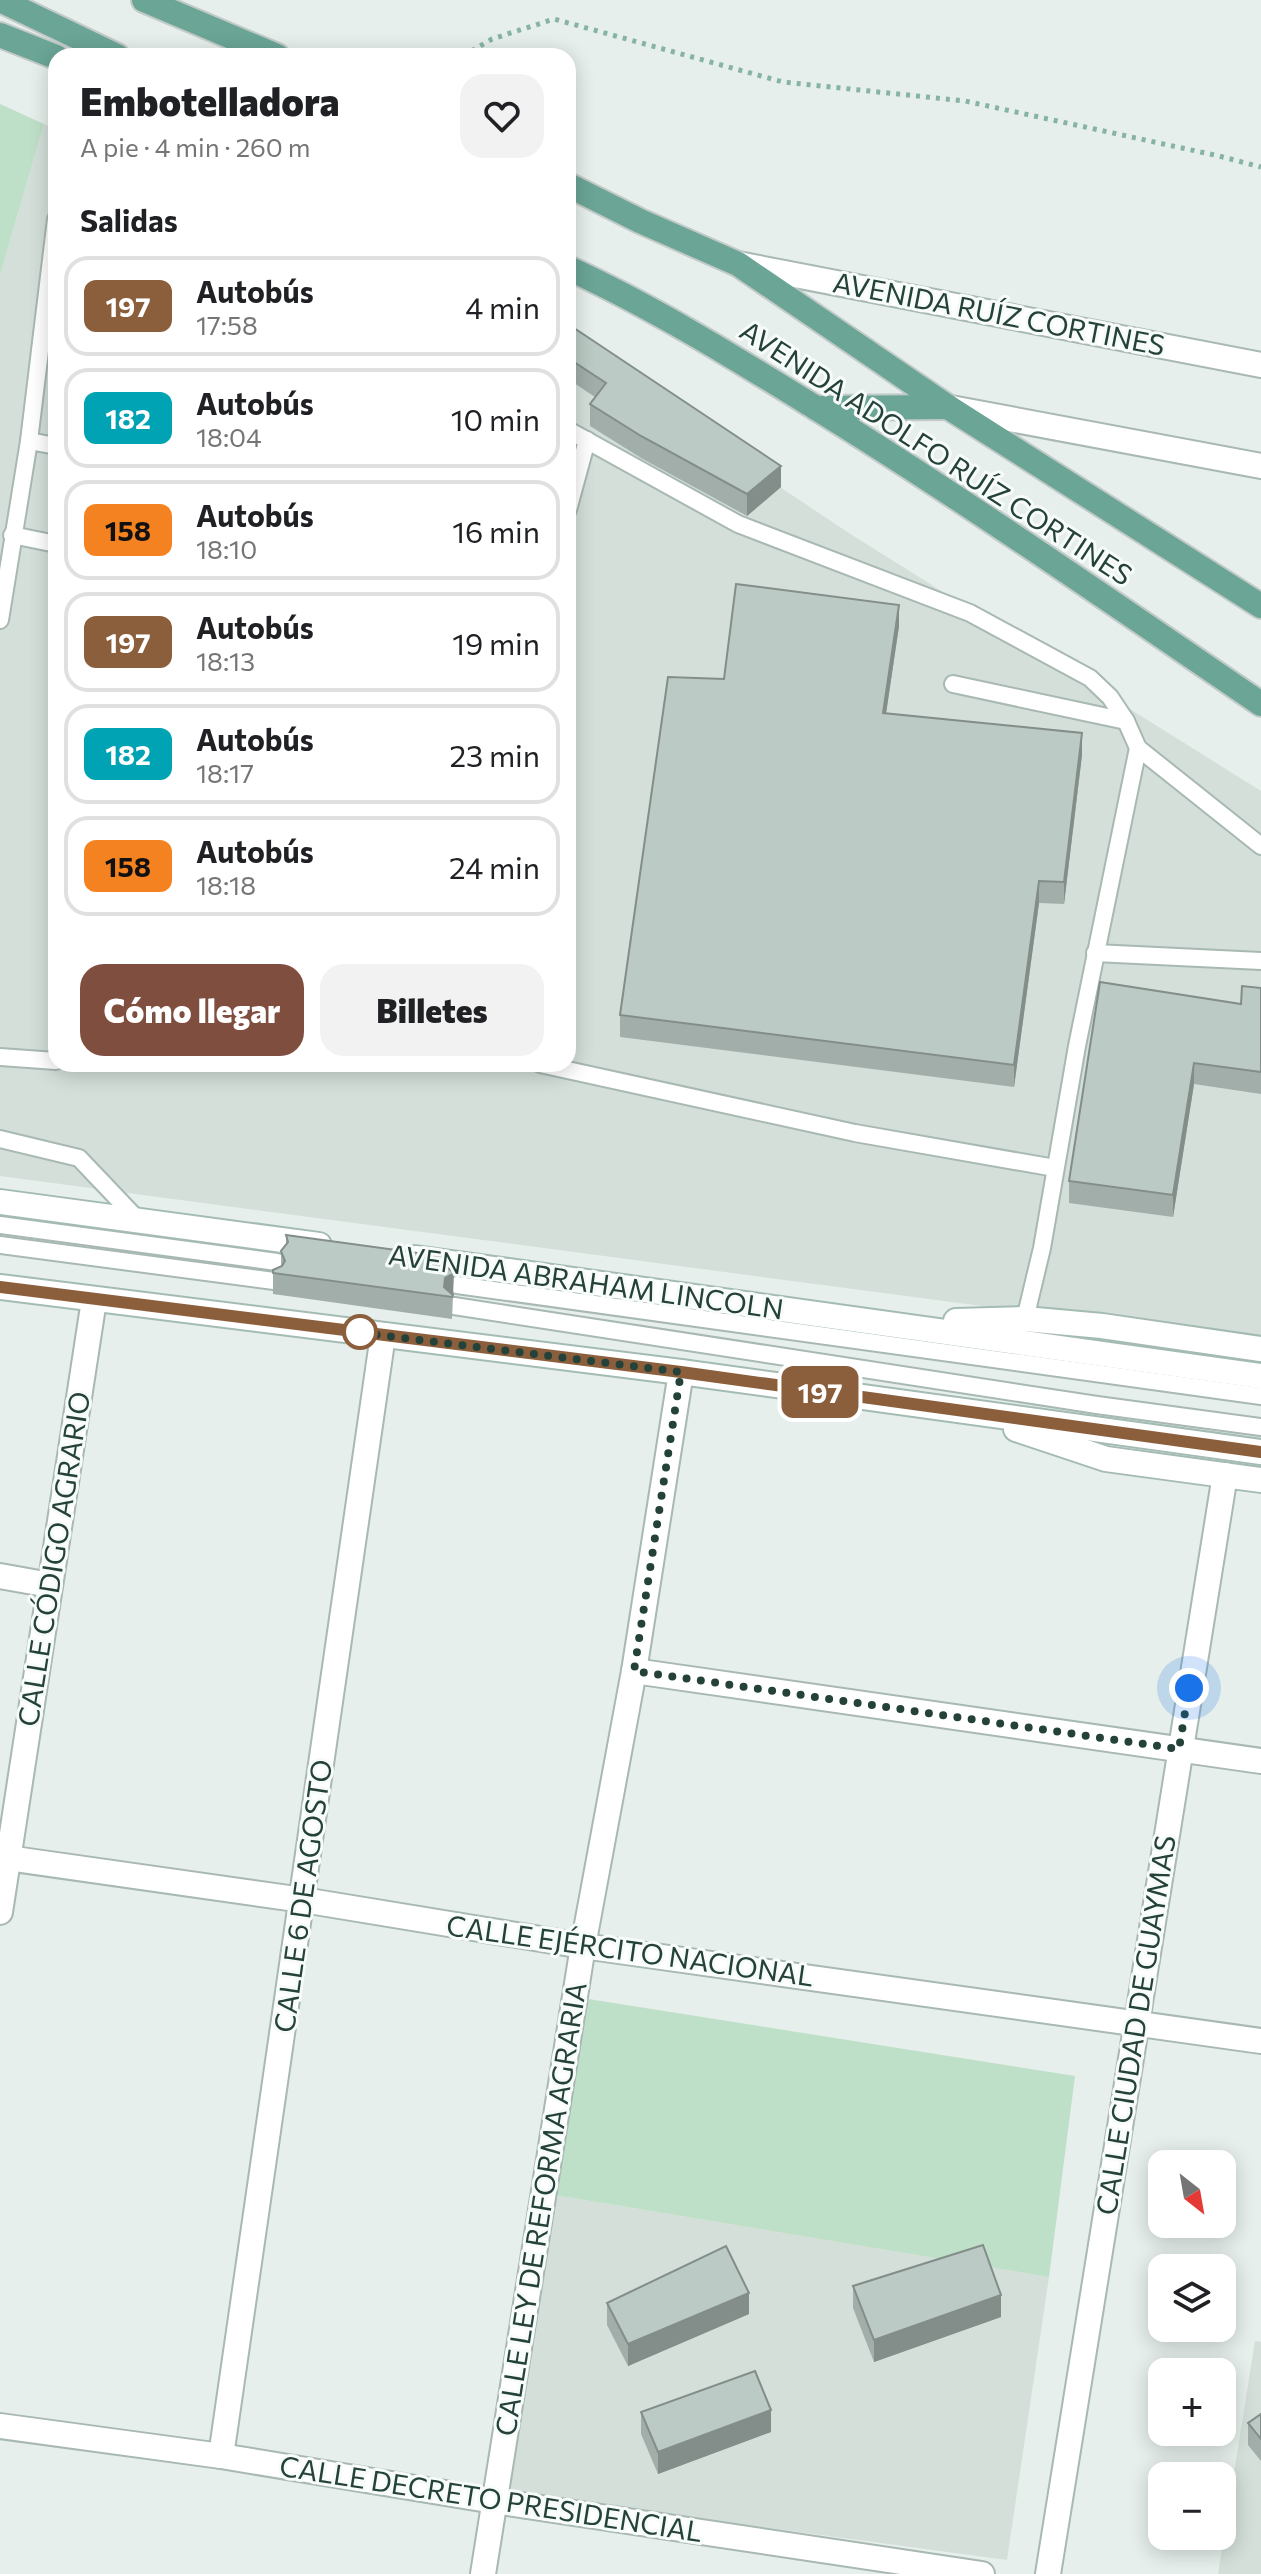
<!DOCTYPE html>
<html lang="es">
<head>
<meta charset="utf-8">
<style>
	body { margin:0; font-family:Commissioner,sans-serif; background:#f2f2f2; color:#202124; height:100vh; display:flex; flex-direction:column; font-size:30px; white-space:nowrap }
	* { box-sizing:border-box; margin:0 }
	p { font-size:26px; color:#757577 }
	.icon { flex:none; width:44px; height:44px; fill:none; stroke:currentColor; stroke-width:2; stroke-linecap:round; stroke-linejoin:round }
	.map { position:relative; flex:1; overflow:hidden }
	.details { position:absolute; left:48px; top:48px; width:528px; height:1024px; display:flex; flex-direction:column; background:#fff; border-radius:24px; box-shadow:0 4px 20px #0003 }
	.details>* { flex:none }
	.badge { padding:0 16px; border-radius:12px; font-size:28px; line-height:52px }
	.needle { width:52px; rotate:149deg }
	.fabs { position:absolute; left:1148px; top:2150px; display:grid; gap:16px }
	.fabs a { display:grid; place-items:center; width:88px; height:88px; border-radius:16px; background:#fff; box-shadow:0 4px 20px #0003; font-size:40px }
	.you { position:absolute; width:40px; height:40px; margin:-20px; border:6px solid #fff; border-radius:50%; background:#1a73e8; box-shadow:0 0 0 12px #1a73e833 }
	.map>.badge { position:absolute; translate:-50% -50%; box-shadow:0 0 0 4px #fff }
	h2 { padding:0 32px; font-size:30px; line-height:72px }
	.round { display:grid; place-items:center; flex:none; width:84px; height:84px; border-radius:24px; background:#f2f2f2 }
	.summary { display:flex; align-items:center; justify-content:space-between; height:136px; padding:0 32px }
	h1 { font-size:38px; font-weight:800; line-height:60px }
	.button { display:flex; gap:16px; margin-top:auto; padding:16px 32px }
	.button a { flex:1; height:92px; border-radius:24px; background:#7f4e3f; color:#fff; font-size:32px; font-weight:800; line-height:92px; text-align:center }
	.button a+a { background:#f2f2f2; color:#202124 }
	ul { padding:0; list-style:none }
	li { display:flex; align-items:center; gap:24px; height:100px; margin:0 16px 12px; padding:0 16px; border:4px solid #e0e0e0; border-radius:24px }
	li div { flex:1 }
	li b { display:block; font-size:30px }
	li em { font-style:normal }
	li .badge { min-width:88px; font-weight:700; text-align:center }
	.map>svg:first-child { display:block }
	.built { fill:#d4dfda }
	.green { fill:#bfe0c8 }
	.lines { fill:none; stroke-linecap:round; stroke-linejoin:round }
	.service-casing { stroke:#a8b8b2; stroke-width:20 }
	.minor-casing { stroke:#a8b8b2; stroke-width:28 }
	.tertiary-casing { stroke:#a8b8b2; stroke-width:28 }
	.secondary-casing { stroke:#a4bbb3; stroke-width:28 }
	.primary-casing { stroke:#c2cac8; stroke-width:28 }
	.path { stroke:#86b3a5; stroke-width:5; stroke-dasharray:4 6; stroke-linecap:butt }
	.service { stroke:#fff; stroke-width:16 }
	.minor { stroke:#fff; stroke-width:24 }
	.tertiary { stroke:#fff; stroke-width:24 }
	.secondary { stroke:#fff; stroke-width:24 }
	.primary { stroke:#6aa596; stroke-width:24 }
	.wall { fill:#a1aea9 }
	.shaded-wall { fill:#838d89 }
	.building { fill:#bbcac4; stroke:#838d89; stroke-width:2 }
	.line-casing { stroke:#fff; stroke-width:18 }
	.line { stroke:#8b5e3c; stroke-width:12 }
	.walk { stroke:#24423a; stroke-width:8; stroke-dasharray:0 14.4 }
	.stop-dot { fill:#fff; stroke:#8b5e3c; stroke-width:4 }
	.labels { text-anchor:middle; stroke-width:6; stroke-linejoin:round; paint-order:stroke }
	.street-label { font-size:28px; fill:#24423a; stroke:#f7fbf9 }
</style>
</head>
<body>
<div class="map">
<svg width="1261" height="2574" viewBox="0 0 1261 2574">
	<rect width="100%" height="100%" fill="#e6efeb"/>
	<!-- built -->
	<g class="built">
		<path d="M 44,124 L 56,129 L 56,1064 L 568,1064 L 568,346 L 852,535 L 1261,791 L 1261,1343 L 0,1176 L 0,275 Z"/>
		<path d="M 554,2195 L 1049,2277 L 1007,2560 L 509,2493 Z"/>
		<path d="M 1255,2341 L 1261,2342 L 1261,2574 L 1218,2574 Z"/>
	</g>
	<!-- green -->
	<g class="green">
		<path d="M 0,104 L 44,124 L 0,275 Z"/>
		<path d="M 582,1998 L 1075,2076 L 1049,2277 L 554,2195 Z"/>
	</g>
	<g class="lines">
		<!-- service casing -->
		<g class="service-casing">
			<g id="service">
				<path d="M 568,430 L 738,524 L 970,613 L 1090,678 L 1110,697 L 1126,721 L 1138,748"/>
				<path d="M 29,441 L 56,446"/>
				<path d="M 568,510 L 587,440"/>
				<path d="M 12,535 L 56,544"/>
				<path d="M 0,620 L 29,441 L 56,219"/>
				<path d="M 953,684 L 1126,721"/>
				<path d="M 1095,953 L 1261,961"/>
				<path d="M 0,1057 L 56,1061"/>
				<path d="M 540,1064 L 855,1133 L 1055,1168"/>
				<path d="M 0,1139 L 79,1158 L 138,1220"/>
				<path d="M 0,1225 L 277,1262"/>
				<path d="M 0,1245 L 274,1281"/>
				<path d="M 457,1285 L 1261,1396"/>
				<path d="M 454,1306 L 1097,1405 L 1261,1427"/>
				<path d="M 1025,1319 L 1042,1248 L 1077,1046 L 1138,748 L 1261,846"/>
			</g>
		</g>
		<!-- minor casing -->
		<g class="minor-casing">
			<g id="minor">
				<path d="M 0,1576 L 50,1585"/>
				<path d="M 634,1671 L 1261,1761"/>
				<path d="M 0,1857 L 303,1900 L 583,1946 L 1261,2041"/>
				<path d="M 0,1912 L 94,1300"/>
				<path d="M 0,2426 L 221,2456 L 494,2501 L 982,2574"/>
				<path d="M 221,2456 L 383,1335"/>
				<path d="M 483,2574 L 583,1946 L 634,1671 L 681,1372"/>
				<path d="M 1048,2574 L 1225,1475"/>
			</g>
		</g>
		<!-- tertiary casing -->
		<g class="tertiary-casing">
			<g id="tertiary">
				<path d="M 738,264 L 1261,365"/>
				<path d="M 951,408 L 1261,466"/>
			</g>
		</g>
		<!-- secondary casing -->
		<g class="secondary-casing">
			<g id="secondary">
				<path d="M 0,1202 L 319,1245"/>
				<path d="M 415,1258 L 1261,1376"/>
				<path d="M 0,1287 L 681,1372 L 1261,1452"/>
				<path d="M 956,1321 L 1025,1319 L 1102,1326 L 1261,1349"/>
				<path d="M 1016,1429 L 1106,1459 L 1261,1480"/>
			</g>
		</g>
		<!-- primary casing -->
		<g class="primary-casing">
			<g id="primary">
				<path d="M 0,0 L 117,56"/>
				<path d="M 144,0 L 277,56"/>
				<path d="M 0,35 L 56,57"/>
				<path d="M 568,185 L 640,221 L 738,264 L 948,407 L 1261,606"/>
				<path d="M 568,268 C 655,308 735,358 816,408 C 968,502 1114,604 1261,704"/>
				<path d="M 816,408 L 948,407"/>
			</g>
		</g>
		<!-- path -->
		<path class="path" d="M 463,56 L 492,39 L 554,19 L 783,82 L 965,101 L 1219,156 L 1261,167"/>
		<!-- service -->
		<use href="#service" class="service"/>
		<!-- minor -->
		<use href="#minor" class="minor"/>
		<!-- tertiary -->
		<use href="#tertiary" class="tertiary"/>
		<!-- secondary -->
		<use href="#secondary" class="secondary"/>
		<!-- primary -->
		<use href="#primary" class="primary"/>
	</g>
	<!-- wall -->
	<g class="wall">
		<path d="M 568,324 L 781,487 L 747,516 L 641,458 L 590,426 L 590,404 L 595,397 L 568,379 Z"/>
		<path d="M 899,626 L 886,713 L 1082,755 L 1064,904 L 1039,903 L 1014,1087 L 620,1037 L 620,1015 Z"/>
		<path d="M 1261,988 L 1261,1094 L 1194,1084 L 1173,1217 L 1069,1203 L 1069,1181 Z"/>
		<path d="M 286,1235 L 448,1268 L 454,1295 L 453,1296 L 452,1319 L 273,1294 L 273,1270 L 281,1267 L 281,1251 L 286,1244 Z"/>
		<path d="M 853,2286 L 1001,2317 L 874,2362 L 853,2308 Z"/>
		<path d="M 607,2303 L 749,2314 L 628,2366 L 607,2325 Z"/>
		<path d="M 641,2412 L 771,2432 L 658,2474 L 641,2434 Z"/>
		<path d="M 1261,2414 L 1261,2461 L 1248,2445 L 1248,2423 Z"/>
	</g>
	<!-- shaded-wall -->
	<g class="shaded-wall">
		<path d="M 781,466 L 781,487 L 747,516 L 747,494 Z"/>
		<path d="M 899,605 L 899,626 L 883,734 L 883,713 Z"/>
		<path d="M 1082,733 L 1082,755 L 1064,904 L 1064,882 Z"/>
		<path d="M 1039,881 L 1039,903 L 1014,1087 L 1014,1065 Z"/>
		<path d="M 1194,1063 L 1194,1084 L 1173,1217 L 1173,1195 Z"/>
		<path d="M 448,1257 L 448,1276 L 454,1273 L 452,1319 L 453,1296 L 444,1287 Z"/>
		<path d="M 749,2293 L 749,2314 L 628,2366 L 628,2344 Z"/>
		<path d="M 1001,2295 L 1001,2317 L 874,2362 L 874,2340 Z"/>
		<path d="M 771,2410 L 771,2432 L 658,2474 L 658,2452 Z"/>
	</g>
	<!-- building -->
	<g class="building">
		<path d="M 568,324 L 781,466 L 747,494 L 641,436 L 590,404 L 606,383 L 568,358 Z"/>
		<path d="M 736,584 L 899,605 L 883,713 L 1082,733 L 1064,882 L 1039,881 L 1014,1065 L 620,1015 L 668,677 L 724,679 Z"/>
		<path d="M 1100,982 L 1241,1004 L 1242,986 L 1261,988 L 1261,1072 L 1194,1063 L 1173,1195 L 1069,1181 Z"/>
		<path d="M 286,1235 L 448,1257 L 447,1267 L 454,1273 L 445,1278 L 444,1287 L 453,1295 L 452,1297 L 273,1273 L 273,1270 L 282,1266 L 285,1261 L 281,1251 L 288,1242 Z"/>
		<path d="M 983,2245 L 1001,2295 L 874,2340 L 853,2286 Z"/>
		<path d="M 726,2246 L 749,2293 L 628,2344 L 607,2303 Z"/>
		<path d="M 755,2371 L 771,2410 L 658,2452 L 641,2412 Z"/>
		<path d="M 1261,2414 L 1261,2439 L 1248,2423 Z"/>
	</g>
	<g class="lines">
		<!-- line casing -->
		<g class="line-casing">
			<path id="line" d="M 0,1287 L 681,1372 L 1261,1452"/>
		</g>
		<!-- line -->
		<use href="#line" class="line"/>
		<!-- walk -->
		<path class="walk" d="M 360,1332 L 354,1332 L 681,1372 L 634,1671 L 1179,1749 L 1189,1688"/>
	</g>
	<!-- markers -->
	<circle class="stop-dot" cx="360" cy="1332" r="16"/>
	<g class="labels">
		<!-- street labels -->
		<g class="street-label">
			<text transform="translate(999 314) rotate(11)" y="10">AVENIDA RUÍZ CORTINES</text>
			<text transform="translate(936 453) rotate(33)" y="10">AVENIDA ADOLFO RUÍZ CORTINES</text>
			<text transform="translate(586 1282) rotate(8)" y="10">AVENIDA ABRAHAM LINCOLN</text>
			<text transform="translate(54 1559) rotate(-81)" y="10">CALLE CÓDIGO AGRARIO</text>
			<text transform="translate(303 1896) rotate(-82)" y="10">CALLE 6 DE AGOSTO</text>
			<text transform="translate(630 1951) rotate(8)" y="10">CALLE EJÉRCITO NACIONAL</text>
			<text transform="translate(1136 2025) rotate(-81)" y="10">CALLE CIUDAD DE GUAYMAS</text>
			<text transform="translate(541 2209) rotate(-81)" y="10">CALLE LEY DE REFORMA AGRARIA</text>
			<text transform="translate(491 2499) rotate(9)" y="10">CALLE DECRETO PRESIDENCIAL</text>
		</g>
	</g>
</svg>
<div class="fabs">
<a><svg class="needle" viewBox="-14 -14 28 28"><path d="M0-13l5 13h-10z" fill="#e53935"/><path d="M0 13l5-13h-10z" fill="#757577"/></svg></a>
<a><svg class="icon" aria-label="layers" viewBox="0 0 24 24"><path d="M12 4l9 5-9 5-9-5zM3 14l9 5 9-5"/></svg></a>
<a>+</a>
<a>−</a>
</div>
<div class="you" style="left:1189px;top:1688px"></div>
<b class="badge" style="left:820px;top:1392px;background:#8b5e3c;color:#fff">197</b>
<section class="details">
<div class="summary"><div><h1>Embotelladora</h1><p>A pie · 4 min · 260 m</p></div><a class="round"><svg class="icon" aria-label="heart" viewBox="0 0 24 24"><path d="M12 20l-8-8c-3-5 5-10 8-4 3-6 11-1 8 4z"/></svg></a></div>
<h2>Salidas</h2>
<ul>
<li><span class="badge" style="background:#8b5e3c;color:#fff">197</span><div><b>Autobús</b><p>17:58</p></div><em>4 min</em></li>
<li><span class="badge" style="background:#00a3b4;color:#fff">182</span><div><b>Autobús</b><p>18:04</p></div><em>10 min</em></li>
<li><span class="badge" style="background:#f58220;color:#111">158</span><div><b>Autobús</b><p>18:10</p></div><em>16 min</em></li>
<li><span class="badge" style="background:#8b5e3c;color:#fff">197</span><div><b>Autobús</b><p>18:13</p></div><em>19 min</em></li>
<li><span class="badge" style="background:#00a3b4;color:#fff">182</span><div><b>Autobús</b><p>18:17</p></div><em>23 min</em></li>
<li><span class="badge" style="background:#f58220;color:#111">158</span><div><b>Autobús</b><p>18:18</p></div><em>24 min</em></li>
</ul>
<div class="button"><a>Cómo llegar</a><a>Billetes</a></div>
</section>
</div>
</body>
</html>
